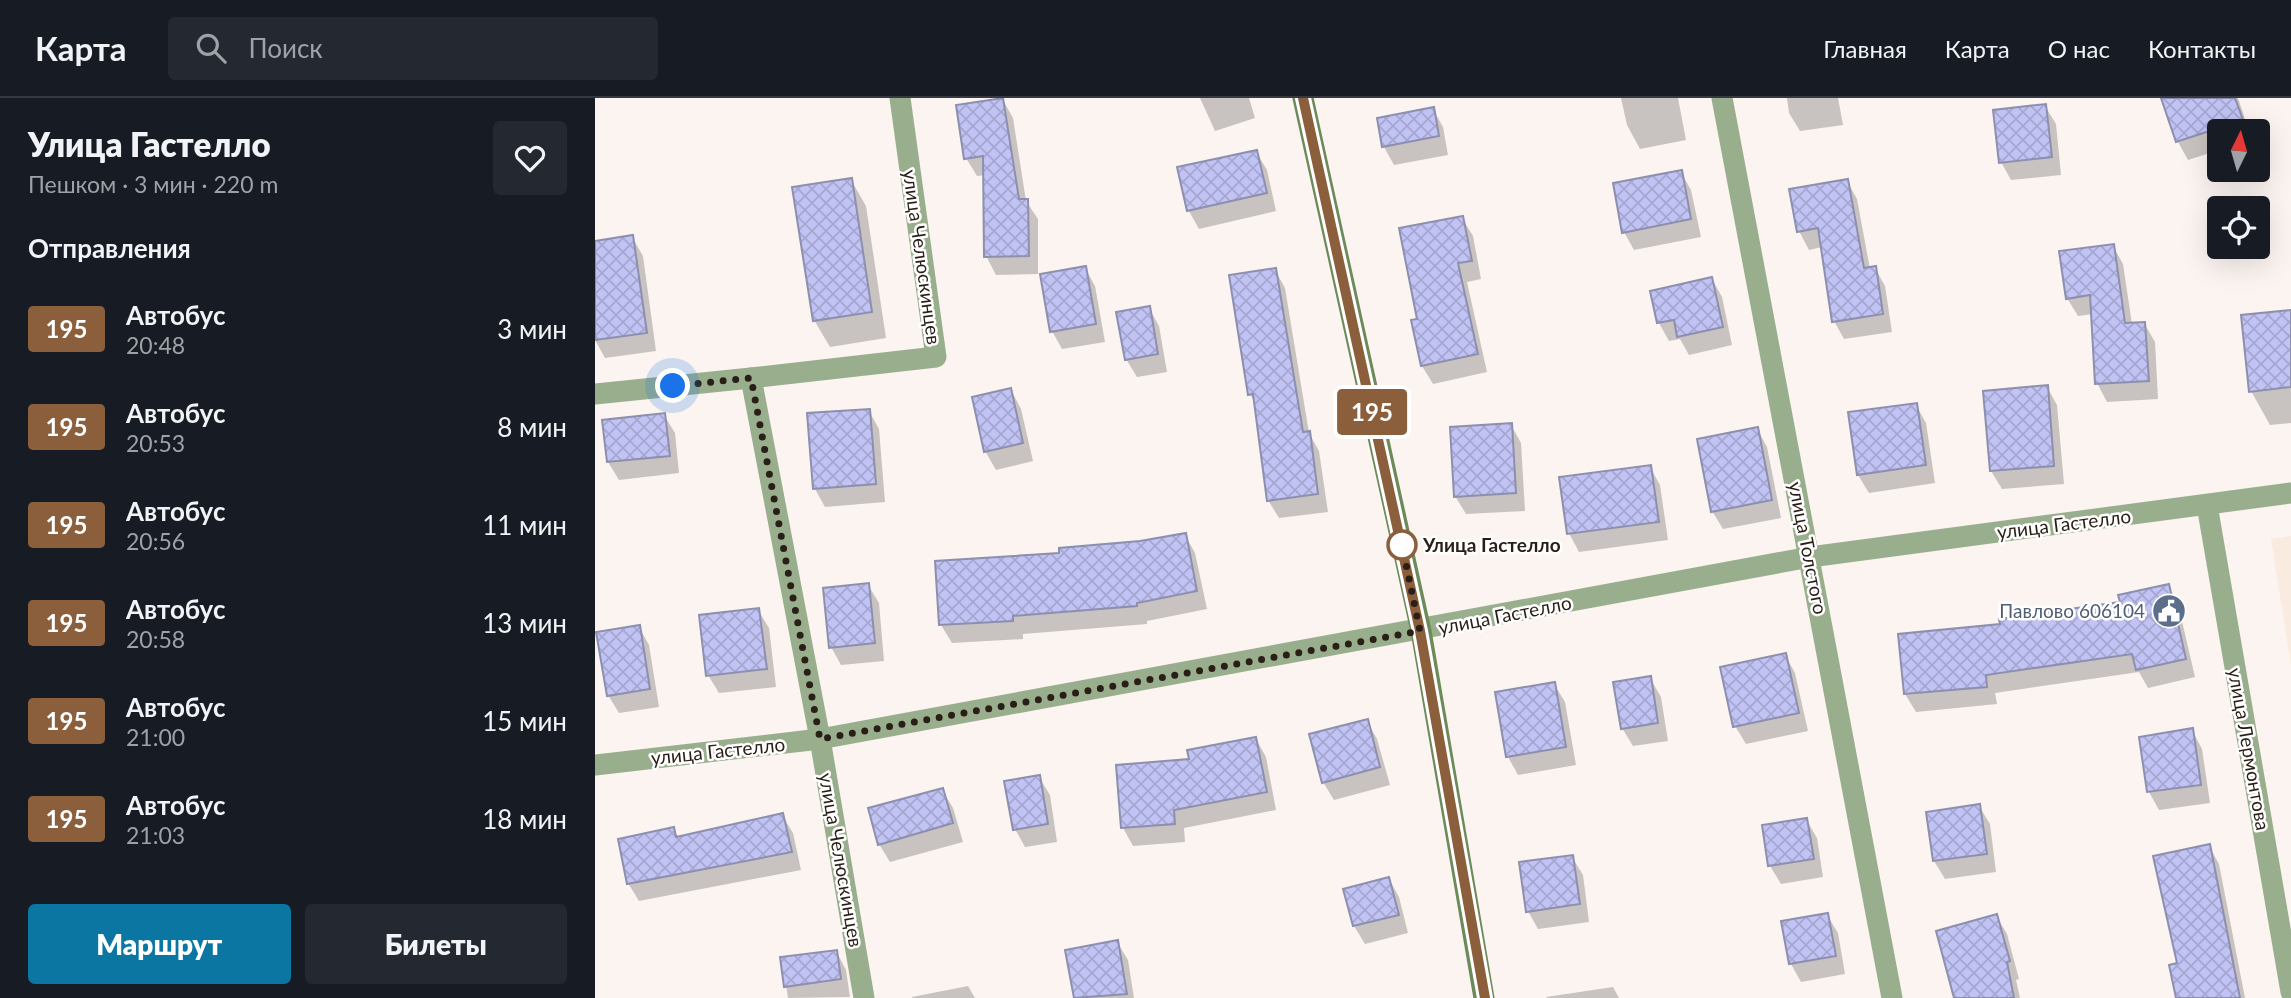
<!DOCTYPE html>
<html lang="ru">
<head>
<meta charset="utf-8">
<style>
	body { margin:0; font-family:Lato,sans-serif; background:#242831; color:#f1f3f6; height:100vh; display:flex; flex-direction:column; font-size:26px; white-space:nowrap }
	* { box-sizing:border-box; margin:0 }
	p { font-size:23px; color:#9ea1a6 }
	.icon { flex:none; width:38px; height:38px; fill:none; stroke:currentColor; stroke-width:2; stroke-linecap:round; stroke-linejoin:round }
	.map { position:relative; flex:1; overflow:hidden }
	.side { display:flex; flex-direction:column; background:#171b24; width:595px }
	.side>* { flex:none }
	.badge { padding:0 14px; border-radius:5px; font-size:24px; line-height:46px }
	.needle { width:46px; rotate:5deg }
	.tools { position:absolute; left:1612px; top:21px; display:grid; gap:14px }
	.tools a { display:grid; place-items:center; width:63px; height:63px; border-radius:7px; background:#171b24; box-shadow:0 7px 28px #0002; font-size:35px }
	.you { position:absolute; width:35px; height:35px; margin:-18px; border:5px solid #fff; border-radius:50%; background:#1a73e8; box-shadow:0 0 0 10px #1a73e833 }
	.map>.badge { position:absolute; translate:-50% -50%; box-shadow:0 0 0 4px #fff }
	h2 { padding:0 28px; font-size:26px; line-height:63px }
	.round { display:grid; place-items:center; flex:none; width:74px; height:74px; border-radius:7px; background:#242831 }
	.headline { display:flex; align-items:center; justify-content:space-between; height:119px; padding:0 28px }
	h1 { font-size:33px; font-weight:800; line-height:52px }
	.cta { display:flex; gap:14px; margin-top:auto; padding:14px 28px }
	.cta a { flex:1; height:80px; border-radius:7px; background:#0b76a1; color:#fff; font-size:28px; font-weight:800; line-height:80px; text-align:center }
	.cta a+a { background:#242831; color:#f1f3f6 }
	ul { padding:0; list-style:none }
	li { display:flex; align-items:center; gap:21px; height:98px; padding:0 28px }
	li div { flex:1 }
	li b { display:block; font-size:26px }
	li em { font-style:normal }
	li .badge { min-width:77px; font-weight:700; text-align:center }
	header { display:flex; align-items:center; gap:42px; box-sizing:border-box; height:98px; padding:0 35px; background:#171b24; border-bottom:2px solid #363941 }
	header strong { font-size:33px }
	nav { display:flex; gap:38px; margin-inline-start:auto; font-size:24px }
	.search { width:490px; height:63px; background:#242831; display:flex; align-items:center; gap:18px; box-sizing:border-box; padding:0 24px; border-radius:7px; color:#9ea1a6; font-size:26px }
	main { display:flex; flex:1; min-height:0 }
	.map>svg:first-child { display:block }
	.built { fill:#faebe0 }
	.shadow { fill:#0003 }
	.building { fill:url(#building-cross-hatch); stroke:#8d8fae; stroke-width:2 }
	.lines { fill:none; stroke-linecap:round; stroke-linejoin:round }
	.street { stroke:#99ae8d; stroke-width:21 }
	.secondary { stroke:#6c8a5a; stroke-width:21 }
	.line-casing { stroke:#fff; stroke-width:16 }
	.line { stroke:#8b5e3c; stroke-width:10 }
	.walk { stroke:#2a1f17; stroke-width:7; stroke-dasharray:0 12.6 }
	.stop-dot { fill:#fff; stroke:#8b5e3c; stroke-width:3.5 }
	.labels { text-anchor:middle; stroke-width:5; stroke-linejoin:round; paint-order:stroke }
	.street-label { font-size:19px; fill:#2a1f17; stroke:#fff }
	.stop-label { font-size:19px; font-weight:bold; fill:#2a1f17; stroke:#fff; text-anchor:start }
	.service-label { font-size:19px; fill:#4e5e75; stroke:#fff; text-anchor:end }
</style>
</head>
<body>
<header>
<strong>Карта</strong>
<div class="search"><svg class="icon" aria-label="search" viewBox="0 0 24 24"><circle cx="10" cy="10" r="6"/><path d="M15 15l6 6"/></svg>Поиск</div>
<nav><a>Главная</a><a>Карта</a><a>О нас</a><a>Контакты</a></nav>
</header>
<main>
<section class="side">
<div class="headline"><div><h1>Улица Гастелло</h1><p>Пешком · 3 мин · 220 m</p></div><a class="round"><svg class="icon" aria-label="heart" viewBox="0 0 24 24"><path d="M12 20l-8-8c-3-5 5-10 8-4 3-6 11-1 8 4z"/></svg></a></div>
<h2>Отправления</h2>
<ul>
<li><span class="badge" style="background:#8b5e3c;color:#fff">195</span><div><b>Автобус</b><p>20:48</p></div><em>3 мин</em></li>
<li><span class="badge" style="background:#8b5e3c;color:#fff">195</span><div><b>Автобус</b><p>20:53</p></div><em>8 мин</em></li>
<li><span class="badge" style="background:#8b5e3c;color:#fff">195</span><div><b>Автобус</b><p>20:56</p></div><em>11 мин</em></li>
<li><span class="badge" style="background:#8b5e3c;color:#fff">195</span><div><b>Автобус</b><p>20:58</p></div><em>13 мин</em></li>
<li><span class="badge" style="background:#8b5e3c;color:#fff">195</span><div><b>Автобус</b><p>21:00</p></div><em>15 мин</em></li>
<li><span class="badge" style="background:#8b5e3c;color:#fff">195</span><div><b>Автобус</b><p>21:03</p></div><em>18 мин</em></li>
</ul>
<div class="cta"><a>Маршрут</a><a>Билеты</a></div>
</section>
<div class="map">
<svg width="1696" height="900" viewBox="0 0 1696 900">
	<defs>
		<pattern id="building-cross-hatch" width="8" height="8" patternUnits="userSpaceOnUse" patternTransform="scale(1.75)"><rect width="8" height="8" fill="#c0c3f4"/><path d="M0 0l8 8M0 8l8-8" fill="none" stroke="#a5a7d0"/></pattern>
	</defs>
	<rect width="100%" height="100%" fill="#fbf4f0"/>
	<!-- built -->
	<path class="built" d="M 1696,438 L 1696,567 L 1676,441 Z"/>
	<!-- shadow -->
	<g class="shadow">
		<path d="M 605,0 L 654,0 L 660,20 L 620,33 Z"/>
		<path d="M 1026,0 L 1083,0 L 1091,42 L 1045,51 L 1032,27 Z"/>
		<path d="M 1192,0 L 1243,0 L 1248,27 L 1205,33 L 1194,15 Z"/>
		<path d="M 1568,0 L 1643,0 L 1654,33 L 1624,33 L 1624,52 L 1593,62 L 1583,44 Z"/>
		<path d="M 408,2 L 418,20 L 431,103 L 443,121 L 443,176 L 401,177 L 391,158 L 390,77 L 382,78 L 371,60 Z"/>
		<path d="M 1450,8 L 1461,26 L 1466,77 L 1416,82 L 1406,64 Z"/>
		<path d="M 838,11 L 848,29 L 853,57 L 799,67 L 789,49 Z"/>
		<path d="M 661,54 L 672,72 L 681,113 L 604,131 L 594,113 L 585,71 Z"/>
		<path d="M 1086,74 L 1096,92 L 1106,139 L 1039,152 L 1029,134 Z"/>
		<path d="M 256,82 L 271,108 L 291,240 L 235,249 L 219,222 Z"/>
		<path d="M 1252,83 L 1262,101 L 1275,171 L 1280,170 L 1290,188 L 1297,234 L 1249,241 L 1239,223 L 1227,149 L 1214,152 L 1204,133 Z"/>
		<path d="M 867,120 L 878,138 L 886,181 L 872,184 L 892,274 L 838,286 L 827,268 L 824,222 Z"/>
		<path d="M 37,139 L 48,158 L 61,253 L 10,260 L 0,242 L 0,145 Z"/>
		<path d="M 1518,148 L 1528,166 L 1537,226 L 1549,225 L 1560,244 L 1563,301 L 1512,304 L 1502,285 L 1498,216 L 1483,218 L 1472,200 Z"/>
		<path d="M 490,170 L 500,188 L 510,244 L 467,251 L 457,233 Z"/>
		<path d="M 680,172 L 690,190 L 714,335 L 724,353 L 733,414 L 684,420 L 673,402 L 661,307 L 655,296 Z"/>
		<path d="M 1117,181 L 1127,199 L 1137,247 L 1094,257 L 1085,241 L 1074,243 L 1064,225 Z"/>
		<path d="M 554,210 L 564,228 L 572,274 L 542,279 L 531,261 Z"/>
		<path d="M 1696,213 L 1696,325 L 1675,327 L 1656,293 Z"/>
		<path d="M 1452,289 L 1462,307 L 1469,386 L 1407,391 L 1396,373 Z"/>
		<path d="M 416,292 L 426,311 L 438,363 L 401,372 L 390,353 Z"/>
		<path d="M 1321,307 L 1331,325 L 1340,385 L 1274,395 L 1263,377 Z"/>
		<path d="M 274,313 L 284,331 L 290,404 L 230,409 L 220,391 Z"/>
		<path d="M 69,317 L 80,335 L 84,375 L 24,382 L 13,364 Z"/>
		<path d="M 916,327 L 926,345 L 930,413 L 871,416 L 860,398 Z"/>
		<path d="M 1162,331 L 1172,349 L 1186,420 L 1128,431 L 1117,413 Z"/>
		<path d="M 1055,369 L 1065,387 L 1073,442 L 984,454 L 974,435 Z"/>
		<path d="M 590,437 L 600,455 L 612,511 L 552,523 L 552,526 L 428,536 L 428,541 L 357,545 L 346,527 L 466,456 Z"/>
		<path d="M 273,487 L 284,505 L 289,563 L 246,567 L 236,549 Z"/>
		<path d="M 1573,488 L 1583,506 L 1600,579 L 1553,590 L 1544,574 L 1400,595 L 1402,606 L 1321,614 L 1310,596 L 1407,528 L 1527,506 Z"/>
		<path d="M 163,512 L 174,530 L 181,589 L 124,595 L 113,577 Z"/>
		<path d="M 44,529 L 54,547 L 64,609 L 24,615 L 13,597 Z"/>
		<path d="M 1190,557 L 1200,575 L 1213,633 L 1151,646 L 1140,628 Z"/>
		<path d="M 1055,580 L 1066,599 L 1073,643 L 1038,648 L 1027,630 Z"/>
		<path d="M 959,586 L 970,604 L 981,667 L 923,677 L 913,659 Z"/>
		<path d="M 772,623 L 782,641 L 795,687 L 739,702 L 728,684 Z"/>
		<path d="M 1597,632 L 1607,651 L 1615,705 L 1564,712 L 1554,694 Z"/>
		<path d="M 661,641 L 671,659 L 681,712 L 589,730 L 590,744 L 538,748 L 528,730 L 596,663 Z"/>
		<path d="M 444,679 L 455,697 L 462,744 L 430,749 L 420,731 Z"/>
		<path d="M 347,692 L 358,710 L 368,744 L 295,764 L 284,746 Z"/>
		<path d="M 1384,708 L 1395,726 L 1401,774 L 1350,781 L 1339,763 Z"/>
		<path d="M 187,717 L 198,735 L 206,772 L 44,803 L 33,785 L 78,731 L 84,740 Z"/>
		<path d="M 1211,721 L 1222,740 L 1228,779 L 1186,786 L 1175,768 Z"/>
		<path d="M 1614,748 L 1624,766 L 1650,900 L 1583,900 Z"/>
		<path d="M 977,759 L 988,777 L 994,824 L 943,831 L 933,813 Z"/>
		<path d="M 794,781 L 804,799 L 813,835 L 770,846 L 759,828 Z"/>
		<path d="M 1232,817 L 1243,835 L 1250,876 L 1206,884 L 1196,866 L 1188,824 Z"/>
		<path d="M 1401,818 L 1412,836 L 1424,881 L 1421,882 L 1425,900 L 1365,900 Z"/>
		<path d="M 522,844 L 533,862 L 539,900 L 481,900 L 472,853 Z"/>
		<path d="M 241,853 L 251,872 L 255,899 L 193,900 L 187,861 Z"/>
		<path d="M 373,888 L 380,900 L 317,900 L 317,899 Z"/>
		<path d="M 1018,889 L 1024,900 L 952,900 L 951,899 Z"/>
	</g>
	<!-- building -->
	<g class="building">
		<path d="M 408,0 L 424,101 L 433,101 L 434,158 L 389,159 L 388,58 L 369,61 L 361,7 Z"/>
		<path d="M 1566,0 L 1640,0 L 1648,22 L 1581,44 Z"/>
		<path d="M 1451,6 L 1457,59 L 1404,65 L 1398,12 Z"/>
		<path d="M 839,9 L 844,38 L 787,49 L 782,20 Z"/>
		<path d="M 662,52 L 672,95 L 592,113 L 582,69 Z"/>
		<path d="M 1087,72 L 1096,121 L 1027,135 L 1018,85 Z"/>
		<path d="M 257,80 L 277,214 L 218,223 L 197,89 Z"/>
		<path d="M 1253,81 L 1269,170 L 1281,168 L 1288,216 L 1237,224 L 1223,130 L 1202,134 L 1194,91 Z"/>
		<path d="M 868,118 L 877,163 L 863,165 L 883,256 L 826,268 L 816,222 L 822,221 L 804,130 Z"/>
		<path d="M 38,137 L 52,235 L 0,242 L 0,143 Z"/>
		<path d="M 1519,146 L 1530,225 L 1550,224 L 1554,283 L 1500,286 L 1495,197 L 1471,201 L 1464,153 Z"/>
		<path d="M 491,168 L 501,226 L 455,234 L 445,176 Z"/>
		<path d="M 681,170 L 708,334 L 715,333 L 723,396 L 672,403 L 658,296 L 653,297 L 634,177 Z"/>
		<path d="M 1117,179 L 1128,229 L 1082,239 L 1079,222 L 1062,225 L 1055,193 Z"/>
		<path d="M 555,208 L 563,256 L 530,262 L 521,214 Z"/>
		<path d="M 1696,212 L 1696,289 L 1654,294 L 1646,217 Z"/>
		<path d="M 1453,287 L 1459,368 L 1395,373 L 1388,293 Z"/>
		<path d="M 416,290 L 428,345 L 389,354 L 377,299 Z"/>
		<path d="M 1322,305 L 1331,367 L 1262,377 L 1253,314 Z"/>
		<path d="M 275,311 L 281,386 L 218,391 L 212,315 Z"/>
		<path d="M 70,315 L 75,358 L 12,364 L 7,322 Z"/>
		<path d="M 917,325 L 921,395 L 859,399 L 855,329 Z"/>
		<path d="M 1163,329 L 1177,402 L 1116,414 L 1102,341 Z"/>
		<path d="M 1056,367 L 1064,424 L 972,436 L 964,379 Z"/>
		<path d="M 591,435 L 602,493 L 542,505 L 542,508 L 418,518 L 418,523 L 344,527 L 340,463 L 464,455 L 464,450 L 545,443 Z"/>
		<path d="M 274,485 L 280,545 L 234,550 L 228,490 Z"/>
		<path d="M 1574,486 L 1591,561 L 1541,572 L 1537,556 L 1391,577 L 1392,589 L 1309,596 L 1303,536 L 1405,526 L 1404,521 L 1525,504 L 1523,497 Z"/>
		<path d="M 164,510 L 172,571 L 111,578 L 104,517 Z"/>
		<path d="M 45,527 L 55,591 L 12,598 L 1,534 Z"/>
		<path d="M 1191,555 L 1204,615 L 1138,629 L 1125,569 Z"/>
		<path d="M 1056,578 L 1063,625 L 1026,631 L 1018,584 Z"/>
		<path d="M 960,584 L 971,649 L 911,659 L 900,594 Z"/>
		<path d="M 773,621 L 785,669 L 727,685 L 714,636 Z"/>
		<path d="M 1598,630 L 1606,687 L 1552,694 L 1544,639 Z"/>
		<path d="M 661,639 L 672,694 L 579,712 L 580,726 L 526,730 L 521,667 L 594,661 L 592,652 Z"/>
		<path d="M 445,677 L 453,726 L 418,732 L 409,683 Z"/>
		<path d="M 348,690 L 358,725 L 283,747 L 273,710 Z"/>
		<path d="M 1385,706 L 1392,756 L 1338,763 L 1331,714 Z"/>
		<path d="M 188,715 L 197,754 L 32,786 L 23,741 L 79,729 L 81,739 Z"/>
		<path d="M 1212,720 L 1219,761 L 1173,768 L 1167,727 Z"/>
		<path d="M 1615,746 L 1645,900 L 1581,900 L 1574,867 L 1582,865 L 1558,758 Z"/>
		<path d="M 978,757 L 985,806 L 931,814 L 924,764 Z"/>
		<path d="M 794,779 L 804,817 L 758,828 L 748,791 Z"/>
		<path d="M 1233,815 L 1241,858 L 1194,866 L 1186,823 Z"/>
		<path d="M 1402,816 L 1415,863 L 1412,864 L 1419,900 L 1359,900 L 1341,833 Z"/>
		<path d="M 523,842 L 532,896 L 479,900 L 470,852 Z"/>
		<path d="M 242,852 L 246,881 L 189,889 L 185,859 Z"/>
	</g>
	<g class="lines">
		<!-- street -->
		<g class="street">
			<path d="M 1127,0 L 1297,900"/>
			<path d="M 0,296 L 156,280"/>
			<path d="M 1612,407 L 1696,894"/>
			<path d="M 0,667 L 225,641 L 1215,459 L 1696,395"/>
			<path d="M 269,900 L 225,641 L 156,280 L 341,259 L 305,0"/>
		</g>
		<!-- secondary -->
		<path class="secondary" d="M 708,0 L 826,533 L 889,900"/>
	</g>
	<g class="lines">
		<!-- line casing -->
		<g class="line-casing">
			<path id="line" d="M 708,0 L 825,533 L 890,900"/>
		</g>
		<!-- line -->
		<use href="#line" class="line"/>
		<!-- walk -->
		<path class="walk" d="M 78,288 L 156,280 L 225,641 L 825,533 L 807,447"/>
	</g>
	<!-- icons -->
	<defs>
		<g id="civic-disc" transform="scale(1.75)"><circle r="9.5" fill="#5c6f8a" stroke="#fff"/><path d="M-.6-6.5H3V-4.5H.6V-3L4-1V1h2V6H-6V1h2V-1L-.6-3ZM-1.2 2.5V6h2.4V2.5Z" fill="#fff"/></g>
	</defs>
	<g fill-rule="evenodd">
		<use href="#civic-disc" x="1574" y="513"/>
	</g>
	<!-- markers -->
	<circle class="stop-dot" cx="807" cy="447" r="14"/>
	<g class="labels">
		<!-- street labels -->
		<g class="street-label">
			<text transform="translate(327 159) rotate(82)" y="7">улица Челюскинцев</text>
			<text transform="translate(1469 426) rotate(-7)" y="7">улица Гастелло</text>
			<text transform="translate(1213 450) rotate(79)" y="7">улица Толстого</text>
			<text transform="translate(910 517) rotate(-11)" y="7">улица Гастелло</text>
			<text transform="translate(1654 651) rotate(80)" y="7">улица Лермонтова</text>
			<text transform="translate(123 653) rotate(-6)" y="7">улица Гастелло</text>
			<text transform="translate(246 762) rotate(80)" y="7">улица Челюскинцев</text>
		</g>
		<!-- stop labels -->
		<g class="stop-label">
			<text x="828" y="454">Улица Гастелло</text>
		</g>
		<!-- service labels -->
		<g class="service-label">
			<text x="1550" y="520">Павлово 606104</text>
		</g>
	</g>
</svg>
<div class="tools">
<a><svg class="needle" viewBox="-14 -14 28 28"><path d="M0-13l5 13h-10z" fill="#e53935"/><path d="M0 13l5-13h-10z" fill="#9ea1a6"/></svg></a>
<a><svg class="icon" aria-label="locate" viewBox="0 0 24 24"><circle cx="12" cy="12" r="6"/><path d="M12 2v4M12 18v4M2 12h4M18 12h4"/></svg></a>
</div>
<div class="you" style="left:78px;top:288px"></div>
<b class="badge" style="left:777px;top:314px;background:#8b5e3c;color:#fff">195</b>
</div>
</main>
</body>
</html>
